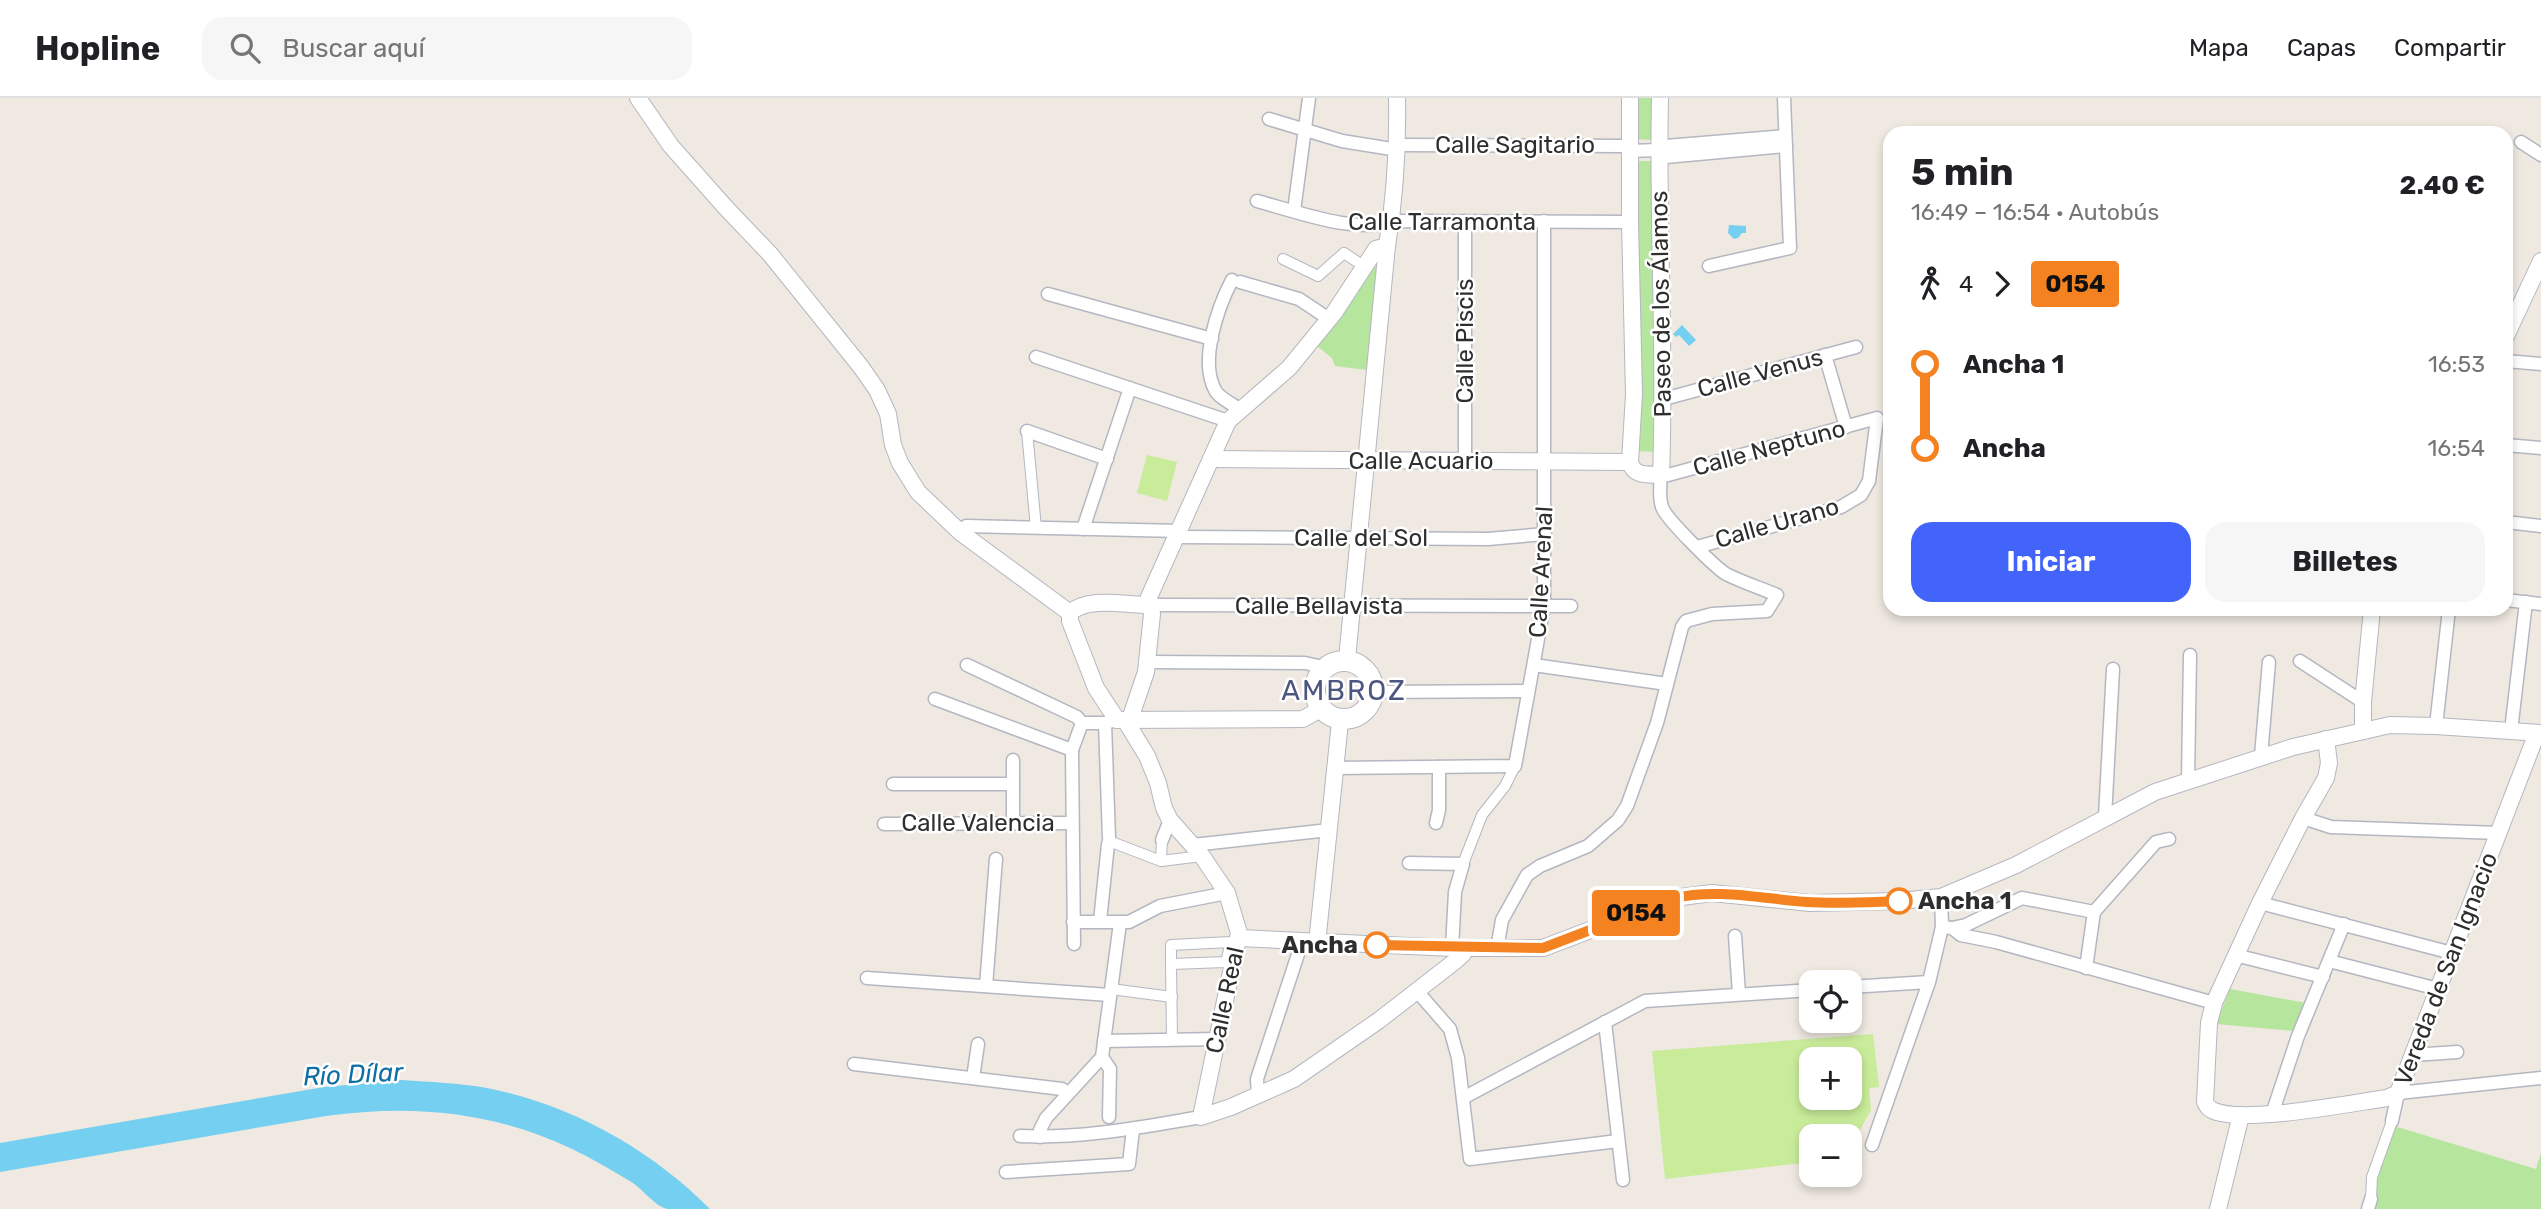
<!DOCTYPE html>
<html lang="es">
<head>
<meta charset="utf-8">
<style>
	body { margin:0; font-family:Rubik,sans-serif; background:#f6f6f6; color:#202124; height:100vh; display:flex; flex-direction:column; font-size:26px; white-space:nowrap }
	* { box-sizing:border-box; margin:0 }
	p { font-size:23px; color:#757577 }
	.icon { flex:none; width:38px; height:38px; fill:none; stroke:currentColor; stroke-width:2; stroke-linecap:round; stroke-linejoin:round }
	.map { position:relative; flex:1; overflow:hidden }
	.panel { position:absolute; left:1883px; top:28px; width:630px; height:490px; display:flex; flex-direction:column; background:#fff; border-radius:21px; box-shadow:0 4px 10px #0003 }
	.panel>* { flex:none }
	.badge { padding:0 14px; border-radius:5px; font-size:24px; line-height:46px }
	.fabs { position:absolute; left:1799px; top:872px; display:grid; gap:14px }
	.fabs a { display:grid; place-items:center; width:63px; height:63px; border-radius:14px; background:#fff; box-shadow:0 4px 10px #0003; font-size:35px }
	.map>.badge { position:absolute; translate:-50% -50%; box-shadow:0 0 0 4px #fff }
	.legs { display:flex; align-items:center; gap:10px; height:77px; padding:0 28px; font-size:23px }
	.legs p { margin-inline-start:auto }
	.headline { display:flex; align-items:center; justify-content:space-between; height:119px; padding:0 28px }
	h1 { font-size:38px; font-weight:700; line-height:52px }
	.button { display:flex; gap:14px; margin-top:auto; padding:14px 28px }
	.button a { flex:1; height:80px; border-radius:21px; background:#4264fb; color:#fff; font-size:28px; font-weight:700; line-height:80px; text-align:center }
	.button a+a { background:#f6f6f6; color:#202124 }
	ul { padding:0 28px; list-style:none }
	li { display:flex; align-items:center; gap:24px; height:84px; font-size:26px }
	li i { display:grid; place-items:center; width:10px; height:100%; margin:0 9px; background:currentColor }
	li i::after { content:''; width:18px; height:18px; margin:-9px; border:5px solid; border-radius:50%; background:#fff }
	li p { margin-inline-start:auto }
	li:first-child i { background:linear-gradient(#0000 50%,currentColor 0) }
	li:last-child i { background:linear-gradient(currentColor 50%,#0000 0) }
	header { display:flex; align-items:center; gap:42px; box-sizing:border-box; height:98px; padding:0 35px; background:#fff; border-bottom:2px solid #e0e0e0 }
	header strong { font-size:33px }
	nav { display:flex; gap:38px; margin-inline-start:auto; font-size:24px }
	.search { width:490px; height:63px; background:#f6f6f6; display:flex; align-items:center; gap:18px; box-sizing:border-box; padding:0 24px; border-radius:21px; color:#757577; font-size:26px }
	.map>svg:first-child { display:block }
	.green { fill:#b6e59e }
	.pitch { fill:#c9ec9a; fill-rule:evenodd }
	.water { fill:#75cff0 }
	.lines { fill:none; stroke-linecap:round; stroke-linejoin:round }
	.pedestrian-casing { stroke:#b4b7c1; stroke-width:12 }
	.minor-casing { stroke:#b4b7c1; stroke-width:15 }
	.tertiary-casing { stroke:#b4b7c1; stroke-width:18 }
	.pedestrian { stroke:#fff; stroke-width:10 }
	.minor { stroke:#fff; stroke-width:12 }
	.tertiary { stroke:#fff; stroke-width:16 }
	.line-1-casing { stroke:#fff; stroke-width:16 }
	.line-1 { stroke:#f58220; stroke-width:10 }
	.stop-1-dot { fill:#fff; stroke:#f58220; stroke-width:3.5 }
	.labels { text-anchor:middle; stroke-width:5; stroke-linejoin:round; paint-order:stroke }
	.street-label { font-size:24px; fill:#2e2e2e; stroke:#fff }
	.stop-label { font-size:24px; font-weight:bold; fill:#2e2e2e; stroke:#fff; text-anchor:start }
	.water-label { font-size:26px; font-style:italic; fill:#0d6fa3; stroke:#fff }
	.quarter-label { font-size:28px; letter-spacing:2px; fill:#4d5680; stroke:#fff }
</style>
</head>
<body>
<header>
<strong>Hopline</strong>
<div class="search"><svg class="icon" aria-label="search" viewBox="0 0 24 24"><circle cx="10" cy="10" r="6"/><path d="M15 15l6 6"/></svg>Buscar aquí</div>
<nav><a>Mapa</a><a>Capas</a><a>Compartir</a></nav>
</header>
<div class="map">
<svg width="2541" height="1111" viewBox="0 0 2541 1111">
	<rect width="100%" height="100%" fill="#efe9e1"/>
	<!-- green -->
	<g class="green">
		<path d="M 1633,0 L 1657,0 L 1654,42 L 1634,41 Z"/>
		<path d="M 1634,63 L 1654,63 L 1656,354 L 1636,353 Z"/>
		<path d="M 1372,167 L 1379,170 L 1367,272 L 1335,268 L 1332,260 L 1317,248 Z"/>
		<path d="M 2230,891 L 2306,905 L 2294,933 L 2216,926 Z"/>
		<path d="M 2394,1028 L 2536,1071 L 2541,1055 L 2541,1111 L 2371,1111 L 2374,1079 Z"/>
	</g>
	<!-- pitch -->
	<g class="pitch">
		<path d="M 1147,357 L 1177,364 L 1167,403 L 1137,395 Z"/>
		<path d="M 1873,936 L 1879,989 L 1869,990 L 1871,1012 L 1850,1050 L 1850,1038 L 1811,1038 L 1811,1064 L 1665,1081 L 1652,953 ZM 1811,961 L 1850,961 L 1850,999 L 1811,999 Z"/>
	</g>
	<!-- water -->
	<g class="water">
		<path d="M 1729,127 L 1746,128 L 1746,135 L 1742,135 L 1738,140 L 1734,141 L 1728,135 Z"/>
		<path d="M 1682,227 L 1696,242 L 1689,248 L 1679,237 L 1676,239 L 1673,236 Z"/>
		<path d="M 402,982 C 430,984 459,985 487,990 C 570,1006 651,1051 710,1111 C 697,1111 679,1111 667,1111 C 655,1108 643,1092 633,1085 C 613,1073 593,1061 572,1051 C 493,1013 411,1006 326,1018 L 0,1074 L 0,1045 L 324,989 Z"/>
	</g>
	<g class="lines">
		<!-- pedestrian casing -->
		<g class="pedestrian-casing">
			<g id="pedestrian">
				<path d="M 1283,161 L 1318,178 L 1344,155 L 1365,169"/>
				<path d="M 1027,333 L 1036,430"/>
				<circle cx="1344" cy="592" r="24"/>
				<path d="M 1109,743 L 1161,763 L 1202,758"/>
				<path d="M 1161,763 L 1162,742"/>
				<path d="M 1463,766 L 1482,717 L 1505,688 L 1515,668"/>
				<path d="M 1231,844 L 1226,864 L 1171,866 L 1171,847 Z"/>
				<path d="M 1171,866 L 1172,941"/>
				<path d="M 1111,891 L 1172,899"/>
				<path d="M 2371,1101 L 2372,1079 L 2392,1023"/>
			</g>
		</g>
		<!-- minor casing -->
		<g class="minor-casing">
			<g id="minor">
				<path d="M 1269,21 L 1342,43 L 1398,52"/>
				<path d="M 2521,44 L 2541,57"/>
				<path d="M 1398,47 L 1624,48 L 1629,53 L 1659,52 L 1666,48 L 1785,38"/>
				<path d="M 1659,52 L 1666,59 L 1786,48"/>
				<path d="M 1257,103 C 1302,115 1353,136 1400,123 L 1630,124"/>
				<path d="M 1294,113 L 1309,0"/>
				<path d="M 1709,168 L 1790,150 L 1784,0"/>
				<path d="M 1232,182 C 1218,209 1199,262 1215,292 C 1219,300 1234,307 1241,312"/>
				<path d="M 1240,184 L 1299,201 L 1329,221"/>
				<path d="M 1048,196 L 1212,241"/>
				<path d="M 1825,257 L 1846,329"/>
				<path d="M 1036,259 L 1228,323"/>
				<path d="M 2506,263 L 2541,266"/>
				<path d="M 1664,301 L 1856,249"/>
				<path d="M 1027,333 L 1107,361"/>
				<path d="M 2506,347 L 2541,350"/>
				<path d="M 1465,363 L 1465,123"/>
				<path d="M 2506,424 L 2541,428"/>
				<path d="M 1083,431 L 1130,290"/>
				<path d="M 960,434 L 966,428 L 1180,433"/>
				<path d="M 1177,439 L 1488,441 L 1545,436"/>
				<path d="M 2506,502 L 2541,506"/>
				<path d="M 1149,507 L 1571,508"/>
				<path d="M 2300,563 L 2363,604"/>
				<path d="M 1148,564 L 1305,565 L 1323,569"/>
				<path d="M 967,567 L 1077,619 L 1082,625"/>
				<path d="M 1534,567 L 1667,586"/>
				<path d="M 1375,594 L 1528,593"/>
				<path d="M 935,601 L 1072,652"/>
				<path d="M 1105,625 L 1109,740"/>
				<path d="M 2436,628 L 2449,511"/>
				<path d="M 2511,633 L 2526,504"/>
				<path d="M 2261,658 L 2269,564"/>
				<path d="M 1013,662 L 1013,725"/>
				<path d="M 1335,670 L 1515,668 L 1544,508 L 1544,123"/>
				<path d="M 2188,683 L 2190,557"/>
				<path d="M 893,686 L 1013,686"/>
				<path d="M 2105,719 L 2113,571"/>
				<path d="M 2303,720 L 2331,729 L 2499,735"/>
				<path d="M 1436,725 L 1439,712 L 1439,669"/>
				<path d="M 884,726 L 1072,725"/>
				<path d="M 1162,742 L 1170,722"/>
				<path d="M 1193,747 L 1329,732"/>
				<path d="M 1409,765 L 1463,766 L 1455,794 L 1452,850"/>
				<path d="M 2260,805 L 2452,855"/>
				<path d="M 1100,823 L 1108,746"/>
				<path d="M 1073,824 L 1129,824 L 1160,808 L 1227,795"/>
				<path d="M 1942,829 L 1952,830 L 1961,837 L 1996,844 L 2214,905"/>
				<path d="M 1952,830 L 1966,827 L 2022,800 L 2094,814 L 2156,744 L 2169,741"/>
				<path d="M 1735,838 L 1739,896"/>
				<path d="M 1074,846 L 1072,652 L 1082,625 L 1105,625 L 1117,622"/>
				<path d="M 1497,851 L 1502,822 L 1527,777 L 1540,768 L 1588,748 L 1618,722 L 1627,708 L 1657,625 L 1682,529 L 1686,523 L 1712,516 L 1767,513 L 1777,497 C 1760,490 1742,484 1726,476 C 1715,469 1666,421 1662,409 C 1659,400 1660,387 1661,377 L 1668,377 L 1877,320 L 1869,383 L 1861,397 L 1841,409 L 1697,449"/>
				<path d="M 2235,857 L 2323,879"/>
				<path d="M 2329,863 L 2438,891"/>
				<path d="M 2086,870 L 2094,814"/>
				<path d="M 867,880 L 1110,897"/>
				<path d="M 986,888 L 996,761"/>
				<path d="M 1850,889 L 1929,884"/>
				<path d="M 1416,892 L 1450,931 L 1458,960 L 1470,1061 L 1618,1043"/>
				<path d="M 1605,924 L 1623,1082"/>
				<path d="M 1104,943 L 1218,941"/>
				<path d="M 2413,957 L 2457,954"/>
				<path d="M 854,966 L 1062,991 L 1067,995"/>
				<path d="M 973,980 L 978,946"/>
				<path d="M 1258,997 L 1257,981 L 1302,844"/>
				<path d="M 1463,1000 L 1645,903 L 1811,892"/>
				<path d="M 2272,1016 L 2298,938 L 2344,826"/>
				<path d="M 1109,1019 L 1110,971 L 1102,959 L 1120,825"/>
				<path d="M 2392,1023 L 2398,995 L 2541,980"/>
				<path d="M 1020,1038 C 1081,1041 1141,1029 1201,1019"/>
				<path d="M 1040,1039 L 1040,1032 L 1046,1020 L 1102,959"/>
				<path d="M 1872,1047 L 1929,884 L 1942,829 L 1941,799"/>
				<path d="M 1006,1074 L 1129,1066 L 1133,1031"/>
				<path d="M 2368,1111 L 2371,1101"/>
			</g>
		</g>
		<!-- tertiary casing -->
		<g class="tertiary-casing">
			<g id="tertiary">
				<path d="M 638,0 L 671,48 L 727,111 L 770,156 L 861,269 L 877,292 L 888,316 L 893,347 L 900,365 L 918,394 L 960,434 L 1070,515"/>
				<path d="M 1630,0 L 1630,124 L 1634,296 L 1630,364 C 1634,379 1647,376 1661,377 C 1666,251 1657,126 1660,0"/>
				<path d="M 2506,238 L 2541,163"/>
				<path d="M 1211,361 L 1630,364"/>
				<path d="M 1070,515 L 1070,523 L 1096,590 L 1117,622 L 1303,621 L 1319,612"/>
				<path d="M 1070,515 C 1087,498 1126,507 1149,507"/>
				<circle cx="1344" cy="592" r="31"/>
				<path d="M 1347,561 L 1387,148 C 1395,99 1398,50 1397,0"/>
				<path d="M 1130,621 L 1146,574 L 1152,516 L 1149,499 L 1228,323 L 1289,270 L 1334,215 L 1376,151 L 1387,148"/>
				<path d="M 1125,622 L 1147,658 L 1158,685 L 1164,710 L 1170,722 L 1202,758 L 1227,795 L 1239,835 L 1201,1019 L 1231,1009 L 1294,981 L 1378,923 L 1454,864 L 1463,856 L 1464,850"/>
				<path d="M 2363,633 L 2363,604 L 2372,511"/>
				<path d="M 2326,641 L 2329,665 L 2326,680 L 2303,720 L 2260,805 L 2214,905 L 2209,925 L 2205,1004 C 2207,1008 2208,1010 2212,1012 C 2240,1027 2352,1005 2387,1000 L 2398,995 L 2537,635"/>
				<path d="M 1239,840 L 1452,850 L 1543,850 L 1674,800 L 1712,795 L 1810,805 L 1899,803 L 1941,799 L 2016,767 L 2155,694 L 2293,649 L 2390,627 L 2436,628 L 2541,635"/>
				<path d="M 1317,845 L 1340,624"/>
				<path d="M 2218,1111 L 2241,1017"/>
			</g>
		</g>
		<!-- pedestrian -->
		<use href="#pedestrian" class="pedestrian"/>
		<!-- minor -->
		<use href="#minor" class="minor"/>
		<!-- tertiary -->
		<use href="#tertiary" class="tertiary"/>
	</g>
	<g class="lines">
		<!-- line-1 casing -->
		<g class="line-1-casing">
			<path id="line-1" d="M 1377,847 L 1543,850 L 1674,800 C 1718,790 1763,801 1807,804 C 1838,806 1869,804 1899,803"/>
		</g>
		<!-- line-1 -->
		<use href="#line-1" class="line-1"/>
	</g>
	<!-- markers -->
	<g class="stop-1-dot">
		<circle cx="1899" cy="803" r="12"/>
		<circle cx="1377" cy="847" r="12"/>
	</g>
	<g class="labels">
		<!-- street labels -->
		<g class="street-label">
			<text x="1515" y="55">Calle Sagitario</text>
			<text x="1442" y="132">Calle Tarramonta</text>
			<text transform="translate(1661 206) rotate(-91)" y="8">Paseo de los Álamos</text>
			<text transform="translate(1465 243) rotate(-90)" y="8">Calle Piscis</text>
			<text transform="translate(1760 275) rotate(-15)" y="8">Calle Venus</text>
			<text transform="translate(1769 350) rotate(-15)" y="8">Calle Neptuno</text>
			<text x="1421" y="371">Calle Acuario</text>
			<text transform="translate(1777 425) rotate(-16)" y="8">Calle Urano</text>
			<text x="1361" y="448">Calle del Sol</text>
			<text transform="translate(1541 474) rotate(-87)" y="8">Calle Arenal</text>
			<text x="1319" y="516">Calle Bellavista</text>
			<text x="978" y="733">Calle Valencia</text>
			<text transform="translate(2446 871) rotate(-69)" y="8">Vereda de San Ignacio</text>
			<text transform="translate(1225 902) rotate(-78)" y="8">Calle Real</text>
		</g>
		<!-- stop labels -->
		<g class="stop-label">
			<text x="1918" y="811">Ancha 1</text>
			<text x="1358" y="855" text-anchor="end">Ancha</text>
		</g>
		<!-- water labels -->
		<g class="water-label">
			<text transform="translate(353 976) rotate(-3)" y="9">Río Dílar</text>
		</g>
		<!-- quarter labels -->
		<g class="quarter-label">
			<text x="1344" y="602">AMBROZ</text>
		</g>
	</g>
</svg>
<div class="fabs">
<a><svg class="icon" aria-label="locate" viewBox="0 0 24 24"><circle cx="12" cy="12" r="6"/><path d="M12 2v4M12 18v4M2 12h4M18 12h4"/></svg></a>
<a>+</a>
<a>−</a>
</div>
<b class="badge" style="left:1636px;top:815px;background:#f58220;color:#111">0154</b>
<section class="panel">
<div class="headline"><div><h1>5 min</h1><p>16:49 – 16:54 · Autobús</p></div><b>2.40 €</b></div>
<div class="legs"><svg class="icon" aria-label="walk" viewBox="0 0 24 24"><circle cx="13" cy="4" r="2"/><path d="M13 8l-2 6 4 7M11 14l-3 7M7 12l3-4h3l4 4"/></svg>4<svg class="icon" aria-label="forward" viewBox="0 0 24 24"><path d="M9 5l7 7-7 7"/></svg><b class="badge" style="background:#f58220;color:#111">0154</b></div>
<ul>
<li><i style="color:#f58220"></i><b>Ancha 1</b><p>16:53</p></li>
<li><i style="color:#f58220"></i><b>Ancha</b><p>16:54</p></li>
</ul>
<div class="button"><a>Iniciar</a><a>Billetes</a></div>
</section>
</div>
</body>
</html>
